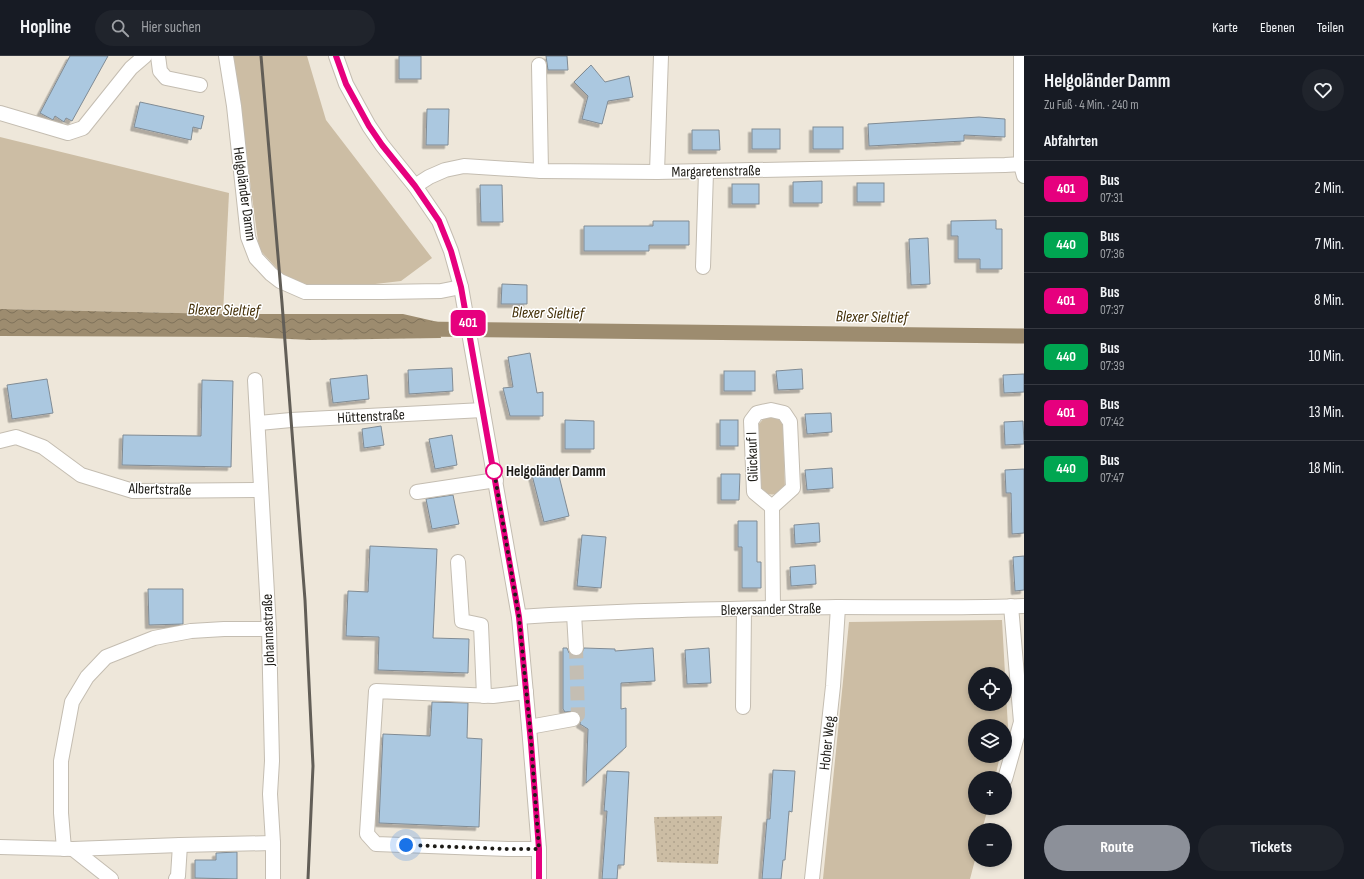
<!DOCTYPE html>
<html lang="de">
<head>
<meta charset="utf-8">
<style>
	body { margin:0; font-family:"Sofia Sans Condensed",sans-serif; background:#20242c; color:#f1f3f6; height:100vh; display:flex; flex-direction:column; font-size:15px; white-space:nowrap }
	* { box-sizing:border-box; margin:0 }
	p { font-size:13px; color:#9ea1a6 }
	.icon { flex:none; width:22px; height:22px; fill:none; stroke:currentColor; stroke-width:2; stroke-linecap:round; stroke-linejoin:round }
	.map { position:relative; flex:1; overflow:hidden }
	.panel { display:flex; flex-direction:column; background:#171b24; width:340px }
	.panel>* { flex:none }
	.badge { padding:0 8px; border-radius:6px; font-size:14px; line-height:26px }
	.fabs { position:absolute; left:968px; top:611px; display:grid; gap:8px }
	.fabs a { display:grid; place-items:center; width:44px; height:44px; border-radius:50%; background:#171b24; box-shadow:0 2px 6px #0003; font-size:20px }
	.you { position:absolute; width:20px; height:20px; margin:-10px; border:3px solid #fff; border-radius:50%; background:#1a73e8; box-shadow:0 0 0 6px #1a73e833 }
	.map>.badge { position:absolute; translate:-50% -50%; box-shadow:0 0 0 2px #fff }
	h2 { padding:0 20px; font-size:15px; line-height:36px }
	.round { display:grid; place-items:center; flex:none; width:42px; height:42px; border-radius:21px; background:#20242c }
	.head { display:flex; align-items:center; justify-content:space-between; height:68px; padding:0 20px }
	h1 { font-size:19px; font-weight:700; line-height:30px }
	.button { display:flex; gap:8px; margin-top:auto; padding:8px 20px }
	.button a { flex:1; height:46px; border-radius:24px; background:#8c9099; color:#fff; font-size:16px; font-weight:700; line-height:46px; text-align:center }
	.button a+a { background:#20242c; color:#f1f3f6 }
	ul { padding:0; list-style:none }
	li { display:flex; align-items:center; gap:12px; height:56px; padding:0 20px; border-top:1px solid #363941 }
	li div { flex:1 }
	li b { display:block; font-size:15px }
	li em { font-style:normal }
	li .badge { min-width:44px; font-weight:700; text-align:center }
	header { display:flex; align-items:center; gap:24px; box-sizing:border-box; height:56px; padding:0 20px; background:#171b24; border-bottom:1px solid #363941 }
	header strong { font-size:19px }
	nav { display:flex; gap:22px; margin-inline-start:auto; font-size:14px }
	.search { width:280px; height:36px; background:#20242c; display:flex; align-items:center; gap:10px; box-sizing:border-box; padding:0 14px; border-radius:22px; color:#9ea1a6; font-size:15px }
	main { display:flex; flex:1; min-height:0 }
	.map>svg:first-child { display:block }
	.green { fill:#ccbda4 }
	.park { fill:url(#park-dots) }
	.water { fill:url(#water-waves) }
	.lines { fill:none; stroke-linecap:round; stroke-linejoin:round }
	.canal { stroke:#9d8c6f; stroke-width:15 }
	.building { fill:#abc8e0; stroke:#808b94; filter:url(#shadow) }
	.minor-tunnel { stroke:#c4beb3; stroke-width:14; stroke-dasharray:14 7; stroke-linecap:butt }
	.minor-casing { stroke:#c4bdb1; stroke-width:16 }
	.minor { stroke:#fff; stroke-width:14 }
	.rail { stroke:#625e57; stroke-width:3 }
	.line-casing { stroke:#fff; stroke-width:9 }
	.line { stroke:#e6007e; stroke-width:6 }
	.walk { stroke:#1e1c17; stroke-width:4; stroke-dasharray:0 7.2 }
	.stop-dot { fill:#fff; stroke:#e6007e; stroke-width:2 }
	.labels { text-anchor:middle; stroke-width:3; stroke-linejoin:round; paint-order:stroke }
	.street-label { font-size:15px; fill:#1e1c17; stroke:#fff }
	.stop-label { font-size:15px; font-weight:bold; fill:#1e1c17; stroke:#fff; text-anchor:start }
	.water-label { font-size:16px; font-style:italic; fill:#422e06; stroke:#fff }
</style>
</head>
<body>
<header>
<strong>Hopline</strong>
<div class="search"><svg class="icon" aria-label="search" viewBox="0 0 24 24"><circle cx="10" cy="10" r="6"/><path d="M15 15l6 6"/></svg>Hier suchen</div>
<nav><a>Karte</a><a>Ebenen</a><a>Teilen</a></nav>
</header>
<main>
<div class="map">
<svg width="1024" height="823" viewBox="0 0 1024 823">
	<defs>
		<pattern id="park-dots" width="8" height="8" patternUnits="userSpaceOnUse"><rect width="8" height="8" fill="#ccbda4"/><path d="M2 2h.1M6 6h.1" fill="none" stroke="#afa28c" stroke-width="1.8" stroke-linecap="round"/></pattern>
		<pattern id="water-waves" width="16" height="10" patternUnits="userSpaceOnUse"><rect width="16" height="10" fill="#9d8c6f"/><path d="M0 5q4-4 8 0t8 0" fill="none" stroke="#7f725a"/></pattern>
		<filter id="shadow"><feDropShadow dx="-3.5" dy="3.5" stdDeviation="0" flood-color="#0004"/></filter>
	</defs>
	<rect width="100%" height="100%" fill="#eee7da"/>
	<!-- green -->
	<g class="green">
		<path d="M 231,0 L 307,0 L 326,64 L 432,202 L 401,225 L 341,232 L 293,230 L 259,193 L 241,58 Z"/>
		<path d="M 0,81 L 229,137 L 223,258 L 0,253 Z"/>
		<path d="M 771,359 L 779,363 L 783,369 L 785,434 C 776,439 770,441 761,434 L 758,369 L 765,361 Z"/>
		<path d="M 1002,564 L 1005,618 L 975,618 L 975,648 L 1005,648 L 1005,621 L 1008,671 L 1005,681 L 1005,670 L 975,670 L 975,700 L 1000,700 L 995,722 L 975,722 L 975,752 L 988,752 L 982,774 L 975,774 L 975,804 L 970,823 L 823,823 L 849,566 Z"/>
	</g>
	<!-- park -->
	<path class="park" d="M 722,760 L 718,808 L 657,806 L 654,761 Z"/>
	<!-- water -->
	<path class="water" d="M 0,253 L 223,258 L 403,258 L 438,266 L 441,282 L 310,284 L 247,281 L 0,280 Z"/>
	<g class="lines">
		<!-- canal -->
		<path class="canal" d="M 419,273 L 1024,280"/>
	</g>
	<!-- building -->
	<g class="building">
		<path d="M 70,0 L 108,0 L 72,65 L 66,62 L 64,66 L 55,60 L 53,64 L 40,57 Z"/>
		<rect x="399" y="0" width="22" height="23"/>
		<path d="M 546,0 L 567,0 L 568,14 L 548,14 Z"/>
		<path d="M 591,9 L 605,26 L 629,20 L 633,41 L 608,45 L 602,68 L 582,63 L 588,40 L 574,26 Z"/>
		<path d="M 140,46 L 204,60 L 201,73 L 193,71 L 191,84 L 134,71 Z"/>
		<path d="M 427,53 L 449,53 L 448,89 L 426,89 Z"/>
		<path d="M 979,61 L 1005,63 L 1005,81 L 964,79 L 964,85 L 869,90 L 868,68 Z"/>
		<rect x="813" y="71" width="30" height="22"/>
		<rect x="752" y="73" width="28" height="20"/>
		<path d="M 692,74 L 719,74 L 720,94 L 692,94 Z"/>
		<path d="M 822,125 L 822,147 L 793,147 L 793,126 Z"/>
		<rect x="857" y="127" width="27" height="19"/>
		<rect x="732" y="128" width="27" height="20"/>
		<path d="M 480,129 L 502,129 L 503,166 L 481,166 Z"/>
		<path d="M 996,164 L 996,173 L 1002,173 L 1002,213 L 980,213 L 980,203 L 958,203 L 958,180 L 951,180 L 951,165 Z"/>
		<path d="M 653,165 L 689,165 L 689,189 L 649,189 L 649,195 L 584,195 L 584,170 L 653,170 Z"/>
		<path d="M 928,182 L 930,228 L 911,229 L 909,183 Z"/>
		<path d="M 502,228 L 527,229 L 527,248 L 501,248 Z"/>
		<path d="M 530,297 L 537,337 L 543,336 L 543,360 L 510,360 L 503,332 L 513,331 L 508,301 Z"/>
		<path d="M 452,312 L 453,335 L 409,338 L 408,314 Z"/>
		<path d="M 802,313 L 803,333 L 778,334 L 776,315 Z"/>
		<rect x="724" y="315" width="31" height="20"/>
		<path d="M 1024,318 L 1024,336 L 1004,337 L 1003,319 Z"/>
		<path d="M 367,319 L 369,343 L 333,347 L 330,323 Z"/>
		<path d="M 47,323 L 53,357 L 12,363 L 7,329 Z"/>
		<path d="M 202,324 L 233,325 L 231,411 L 122,409 L 123,379 L 201,380 Z"/>
		<path d="M 831,357 L 832,376 L 807,378 L 805,358 Z"/>
		<path d="M 565,364 L 594,365 L 594,393 L 565,393 Z"/>
		<rect x="720" y="364" width="18" height="26"/>
		<path d="M 1023,365 L 1024,388 L 1005,389 L 1004,366 Z"/>
		<path d="M 381,370 L 384,389 L 364,392 L 362,373 Z"/>
		<path d="M 452,379 L 457,409 L 435,413 L 429,383 Z"/>
		<path d="M 557,412 L 569,460 L 544,466 L 532,419 Z"/>
		<path d="M 832,412 L 833,432 L 807,434 L 805,414 Z"/>
		<path d="M 1024,413 L 1024,477 L 1012,478 L 1011,437 L 1006,437 L 1005,414 Z"/>
		<path d="M 721,418 L 740,418 L 739,444 L 721,444 Z"/>
		<path d="M 453,439 L 459,468 L 432,473 L 426,443 Z"/>
		<path d="M 738,465 L 757,465 L 757,506 L 761,506 L 761,532 L 742,532 L 742,491 L 738,491 Z"/>
		<path d="M 819,467 L 820,486 L 795,488 L 794,469 Z"/>
		<path d="M 582,479 L 606,481 L 601,532 L 577,530 Z"/>
		<path d="M 370,490 L 437,493 L 433,582 L 469,583 L 468,617 L 378,614 L 379,581 L 346,580 L 348,535 L 368,536 Z"/>
		<path d="M 1024,500 L 1024,534 L 1015,535 L 1013,501 Z"/>
		<path d="M 815,509 L 816,528 L 791,530 L 790,511 Z"/>
		<path d="M 148,533 L 183,533 L 183,568 L 149,569 Z"/>
		<path d="M 563,592 L 567,592 L 569,597 L 576,600 L 581,599 L 584,592 L 615,593 L 615,595 L 653,592 L 655,625 L 621,627 L 621,653 L 626,652 L 626,691 L 586,727 L 588,673 L 580,668 L 581,662 L 579,657 L 575,655 L 565,656 L 563,653 Z"/>
		<path d="M 709,592 L 711,627 L 687,628 L 685,594 Z"/>
		<path d="M 432,646 L 468,647 L 467,682 L 482,683 L 479,771 L 379,767 L 383,678 L 430,680 Z"/>
		<path d="M 773,714 L 795,715 L 792,756 L 789,755 L 785,804 L 783,804 L 781,823 L 762,823 L 767,763 L 770,763 Z"/>
		<path d="M 607,715 L 629,716 L 624,809 L 618,809 L 617,823 L 602,823 L 607,755 L 604,755 Z"/>
		<path d="M 237,796 L 237,823 L 195,822 L 195,804 L 216,804 L 216,797 Z"/>
	</g>
	<g class="lines">
		<!-- minor-tunnel -->
		<path class="minor-tunnel" d="M 573,663 L 578,659 L 576,592"/>
		<!-- minor casing -->
		<g class="minor-casing">
			<g id="minor">
				<path d="M 158,0 L 160,15 L 166,22 L 200,29"/>
				<path d="M 226,0 L 234,50 L 248,181 L 256,202 L 271,218 L 280,225 L 305,236 L 382,236 L 441,235 L 461,231"/>
				<path d="M 336,0 L 346,28 L 369,70 L 382,89 L 415,130 L 439,165 L 451,195 L 461,231 L 519,561 L 529,671 L 539,793 L 539,823"/>
				<path d="M 1021,0 L 1021,109 L 1024,120"/>
				<path d="M 539,9 L 541,115"/>
				<path d="M 0,57 L 68,77 L 83,72 L 131,12 L 145,0"/>
				<path d="M 657,116 L 661,0"/>
				<path d="M 415,130 L 429,121 L 445,114 L 464,110 L 541,115 L 657,116 L 1005,109 L 1024,108"/>
				<path d="M 703,211 L 706,116"/>
				<path d="M 255,324 L 269,573 L 272,705 L 270,738 L 273,787 L 273,823"/>
				<path d="M 259,367 L 291,364 L 483,354"/>
				<path d="M 0,385 L 16,381 L 43,391 L 81,419 L 133,435 L 261,434"/>
				<path d="M 417,436 L 496,424"/>
				<path d="M 772,451 L 754,436 L 751,365 L 757,357 L 771,354 L 784,357 L 790,366 L 793,432 L 772,451 L 773,553"/>
				<path d="M 458,506 L 462,565 L 481,569 L 484,640"/>
				<path d="M 574,558 L 576,592"/>
				<path d="M 519,561 C 624,554 731,553 836,551 C 899,551 961,552 1024,550"/>
				<path d="M 526,636 L 493,640 L 376,635 L 367,778 L 376,788 L 508,793 L 539,793"/>
				<path d="M 743,651 L 744,553"/>
				<path d="M 529,671 L 573,663"/>
				<path d="M 1005,723 L 1021,666 L 1011,550"/>
				<path d="M 0,791 L 73,793 L 180,789 L 273,787"/>
				<path d="M 64,793 L 61,757 L 61,705 L 72,646 L 87,621 L 106,601 L 154,582 L 191,575 L 224,573 L 269,573"/>
				<path d="M 73,793 L 111,823"/>
				<path d="M 176,823 L 178,820 L 180,789"/>
				<path d="M 812,823 L 833,630 L 838,551"/>
			</g>
		</g>
		<!-- minor -->
		<use href="#minor" class="minor"/>
		<!-- rail -->
		<path class="rail" d="M 261,0 L 282,247 L 305,544 L 313,710 L 308,823"/>
	</g>
	<g class="lines">
		<!-- line casing -->
		<g class="line-casing">
			<path id="line" d="M 336,0 L 346,28 L 369,70 L 382,89 L 415,130 L 439,165 L 451,195 L 461,231 L 519,561 L 531,687 L 539,793 L 539,823"/>
		</g>
		<!-- line -->
		<use href="#line" class="line"/>
		<!-- walk -->
		<path class="walk" d="M 406,789 L 508,793 L 539,793 L 530,672 L 519,561 L 494,415"/>
	</g>
	<!-- markers -->
	<circle class="stop-dot" cx="494" cy="415" r="8"/>
	<g class="labels">
		<!-- street labels -->
		<g class="street-label">
			<text transform="translate(716 115) rotate(-1)" y="5">Margaretenstraße</text>
			<text transform="translate(245 138) rotate(82)" y="5">Helgoländer Damm</text>
			<text transform="translate(371 360) rotate(-3)" y="5">Hüttenstraße</text>
			<text transform="translate(752 401) rotate(-92)" y="5">Glückauf I</text>
			<text transform="translate(160 433) rotate(2)" y="5">Albertstraße</text>
			<text transform="translate(771 553) rotate(-1)" y="5">Blexersander Straße</text>
			<text transform="translate(268 574) rotate(-92)" y="5">Johannastraße</text>
			<text transform="translate(827 687) rotate(-84)" y="5">Hoher Weg</text>
		</g>
		<!-- stop labels -->
		<g class="stop-label">
			<text x="506" y="420">Helgoländer Damm</text>
		</g>
		<!-- water labels -->
		<g class="water-label">
			<text transform="translate(224 253) rotate(1)" y="6">Blexer Sieltief</text>
			<text transform="translate(548 256) rotate(1)" y="6">Blexer Sieltief</text>
			<text transform="translate(872 260) rotate(1)" y="6">Blexer Sieltief</text>
		</g>
	</g>
</svg>
<div class="fabs">
<a><svg class="icon" aria-label="locate" viewBox="0 0 24 24"><circle cx="12" cy="12" r="6"/><path d="M12 2v4M12 18v4M2 12h4M18 12h4"/></svg></a>
<a><svg class="icon" aria-label="layers" viewBox="0 0 24 24"><path d="M12 4l9 5-9 5-9-5zM3 14l9 5 9-5"/></svg></a>
<a>+</a>
<a>−</a>
</div>
<div class="you" style="left:406px;top:789px"></div>
<b class="badge" style="left:468px;top:267px;background:#e6007e;color:#fff">401</b>
</div>
<section class="panel">
<div class="head"><div><h1>Helgoländer Damm</h1><p>Zu Fuß · 4 Min. · 240 m</p></div><a class="round"><svg class="icon" aria-label="heart" viewBox="0 0 24 24"><path d="M12 20l-8-8c-3-5 5-10 8-4 3-6 11-1 8 4z"/></svg></a></div>
<h2>Abfahrten</h2>
<ul>
<li><span class="badge" style="background:#e6007e;color:#fff">401</span><div><b>Bus</b><p>07:31</p></div><em>2 Min.</em></li>
<li><span class="badge" style="background:#00a651;color:#fff">440</span><div><b>Bus</b><p>07:36</p></div><em>7 Min.</em></li>
<li><span class="badge" style="background:#e6007e;color:#fff">401</span><div><b>Bus</b><p>07:37</p></div><em>8 Min.</em></li>
<li><span class="badge" style="background:#00a651;color:#fff">440</span><div><b>Bus</b><p>07:39</p></div><em>10 Min.</em></li>
<li><span class="badge" style="background:#e6007e;color:#fff">401</span><div><b>Bus</b><p>07:42</p></div><em>13 Min.</em></li>
<li><span class="badge" style="background:#00a651;color:#fff">440</span><div><b>Bus</b><p>07:47</p></div><em>18 Min.</em></li>
</ul>
<div class="button"><a>Route</a><a>Tickets</a></div>
</section>
</main>
</body>
</html>
